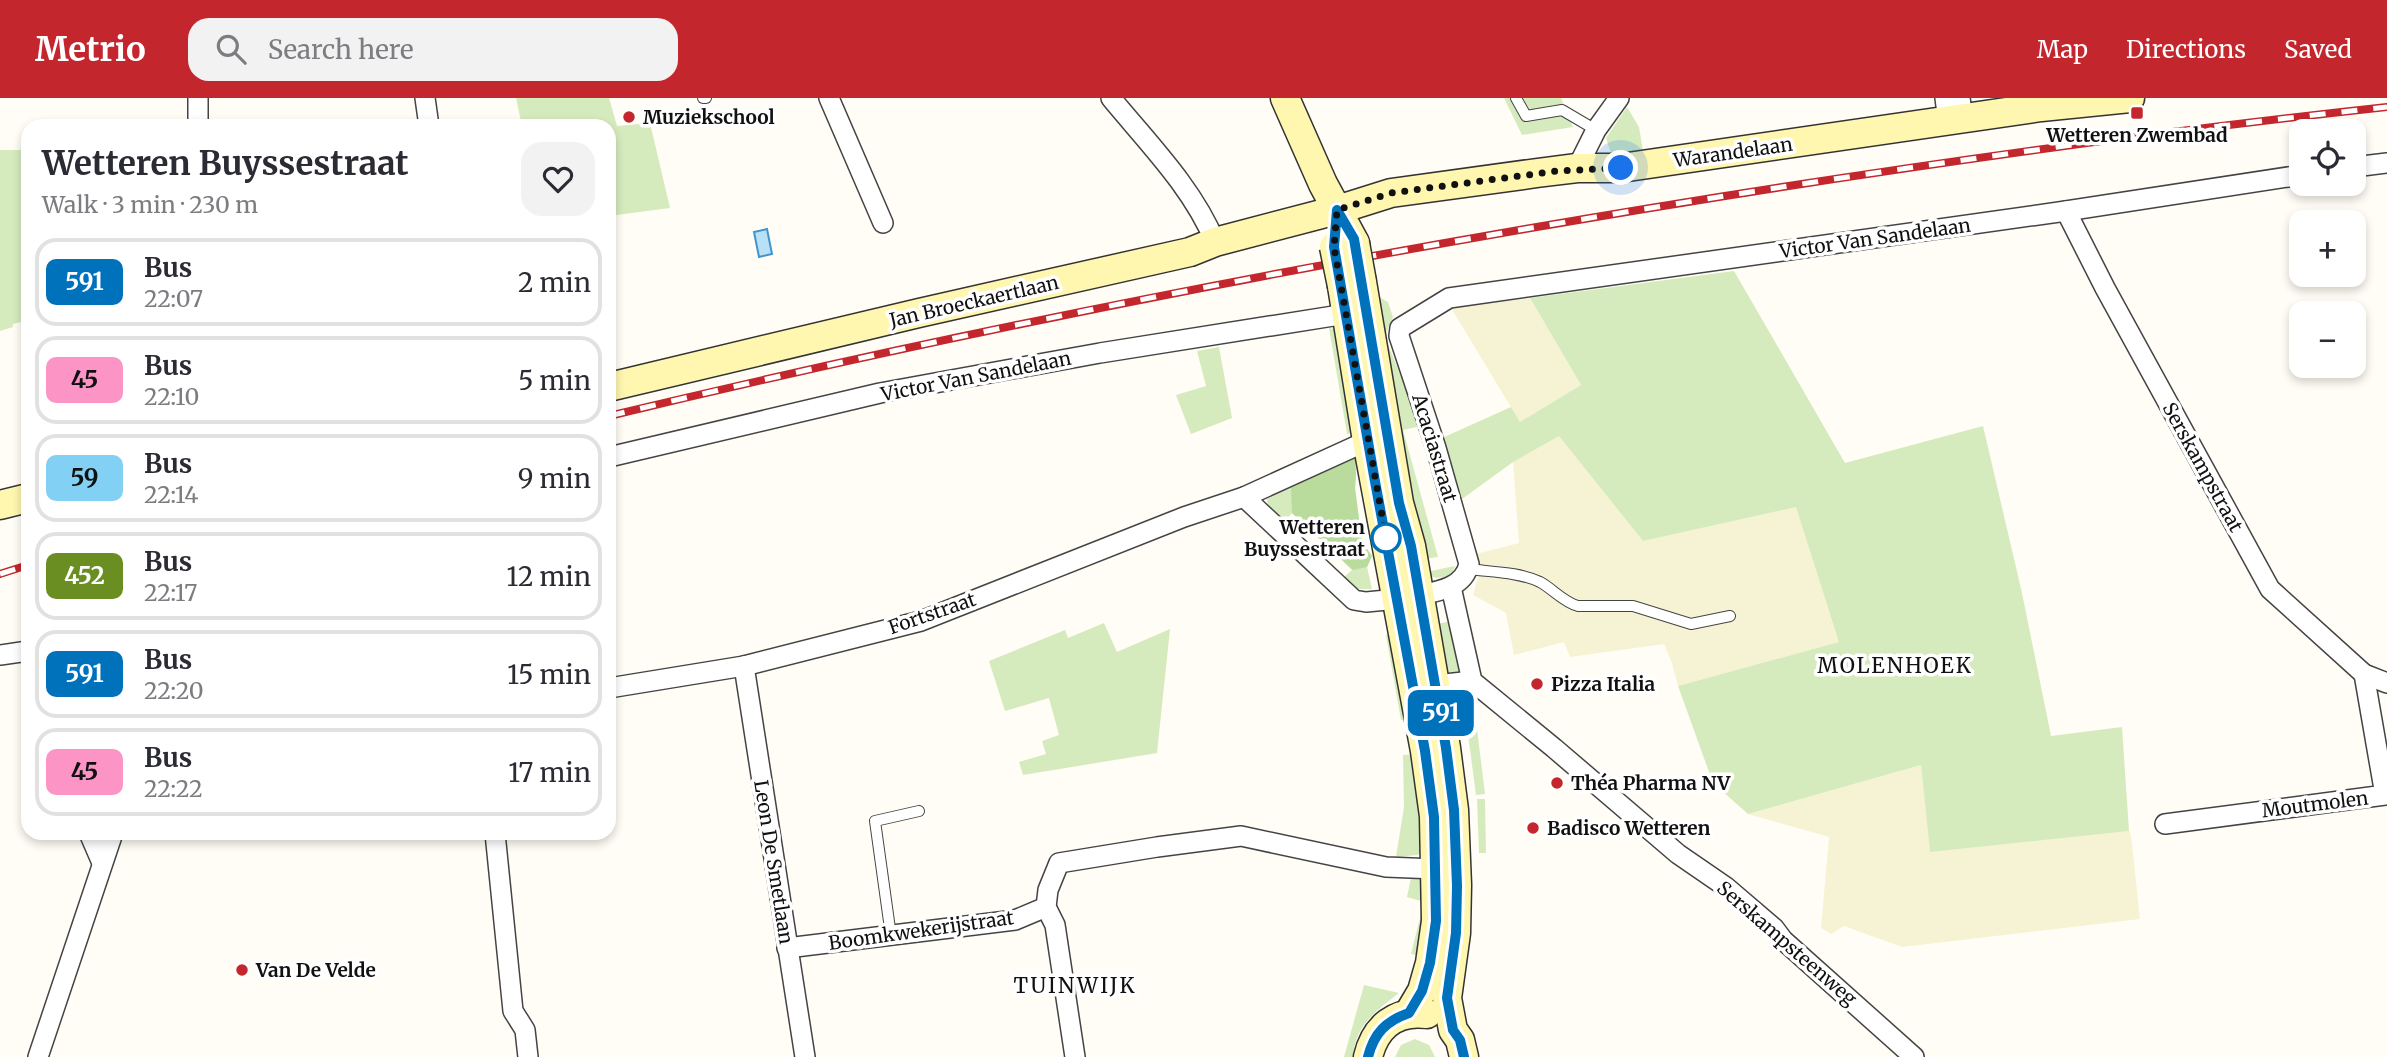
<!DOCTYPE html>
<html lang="en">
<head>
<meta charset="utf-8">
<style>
	body { margin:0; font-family:Merriweather,serif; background:#f2f2f3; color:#2b2b33; height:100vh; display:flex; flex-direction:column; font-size:26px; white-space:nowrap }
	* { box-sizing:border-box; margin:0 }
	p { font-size:23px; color:#7c7c81 }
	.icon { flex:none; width:38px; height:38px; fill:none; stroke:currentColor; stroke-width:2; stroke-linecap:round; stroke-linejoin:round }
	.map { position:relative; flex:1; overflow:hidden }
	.details { position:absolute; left:21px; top:21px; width:595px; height:721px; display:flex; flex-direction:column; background:#fff; border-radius:21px; box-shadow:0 4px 10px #0003 }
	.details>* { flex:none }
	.badge { padding:0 14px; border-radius:10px; font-size:24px; line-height:46px }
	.buttons { position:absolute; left:2289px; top:21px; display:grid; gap:14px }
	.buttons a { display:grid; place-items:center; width:77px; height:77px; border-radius:14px; background:#fff; box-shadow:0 4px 10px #0003; font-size:35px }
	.you { position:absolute; width:35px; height:35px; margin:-18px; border:5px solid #fff; border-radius:50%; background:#1a73e8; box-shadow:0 0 0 10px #1a73e833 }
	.map>.badge { position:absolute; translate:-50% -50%; box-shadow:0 0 0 4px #fff }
	.round { display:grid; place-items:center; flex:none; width:74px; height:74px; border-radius:21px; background:#f2f2f3 }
	.head { display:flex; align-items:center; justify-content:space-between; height:119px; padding:0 21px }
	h1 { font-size:33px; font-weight:700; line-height:52px }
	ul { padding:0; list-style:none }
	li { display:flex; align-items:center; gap:21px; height:88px; margin:0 14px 10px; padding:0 7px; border:4px solid #e1e1e2; border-radius:21px }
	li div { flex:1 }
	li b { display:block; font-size:26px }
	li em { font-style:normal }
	li .badge { min-width:77px; font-weight:700; text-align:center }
	header { display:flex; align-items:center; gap:42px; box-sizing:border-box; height:98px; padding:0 35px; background:#c4262e; color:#fff }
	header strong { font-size:33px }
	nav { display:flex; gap:38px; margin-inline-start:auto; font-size:24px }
	.search { width:490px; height:63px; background:#f2f2f3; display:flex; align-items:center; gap:18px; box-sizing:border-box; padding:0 24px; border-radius:21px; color:#7c7c81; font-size:26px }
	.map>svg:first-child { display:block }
	.farmland { fill:#f6f3d4 }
	.green { fill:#d5ebbd }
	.forest { fill:#b9dc9c }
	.water { fill:#b9e0f7; stroke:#3f96cf; stroke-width:2 }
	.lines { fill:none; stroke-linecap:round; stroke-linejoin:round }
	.lane-casing { stroke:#444; stroke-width:12 }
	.street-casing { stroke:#444; stroke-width:22 }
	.secondary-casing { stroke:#333; stroke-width:31 }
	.lane { stroke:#fff; stroke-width:10 }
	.street { stroke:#fff; stroke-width:19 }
	.secondary { stroke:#fff6b0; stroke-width:28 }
	.rail-casing { stroke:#c4262e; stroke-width:8 }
	.rail { stroke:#fff; stroke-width:5; stroke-dasharray:16; stroke-linecap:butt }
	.secondary-bridge-casing { stroke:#333; stroke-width:31; stroke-linecap:butt }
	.secondary-bridge { stroke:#fff6b0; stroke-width:28 }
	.line-casing { stroke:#fff; stroke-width:16 }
	.line { stroke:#0072bc; stroke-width:10 }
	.walk { stroke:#111; stroke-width:7; stroke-dasharray:0 12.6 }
	.poi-dot { fill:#c4262e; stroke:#fff; stroke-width:2.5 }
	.stop-dot { fill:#fff; stroke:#0072bc; stroke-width:3.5 }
	.labels { text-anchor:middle; stroke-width:7; stroke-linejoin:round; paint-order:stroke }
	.poi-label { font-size:19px; font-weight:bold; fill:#111; stroke:#fff; text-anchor:start }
	.street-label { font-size:19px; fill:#111; stroke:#fff }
	.stop-label { font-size:19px; font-weight:bold; fill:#111; stroke:#fff; text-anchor:end }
	.neighbourhood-label { font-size:21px; letter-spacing:2px; fill:#111; stroke:#fff }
</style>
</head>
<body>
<header>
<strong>Metrio</strong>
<div class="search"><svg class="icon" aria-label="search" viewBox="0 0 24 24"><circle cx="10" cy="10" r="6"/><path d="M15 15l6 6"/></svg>Search here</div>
<nav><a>Map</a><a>Directions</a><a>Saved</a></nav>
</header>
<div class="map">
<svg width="2387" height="959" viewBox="0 0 2387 959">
	<rect width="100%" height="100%" fill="#fffdf5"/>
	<!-- farmland -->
	<g class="farmland">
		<path d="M 1530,200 L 1581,287 L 1520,324 L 1451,210 Z"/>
		<path d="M 1559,337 L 1643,443 L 1796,408 L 1840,544 L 1678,588 L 1672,565 L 1664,546 L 1570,559 L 1564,544 L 1514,557 L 1506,515 L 1473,497 L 1480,472 L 1476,456 L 1519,445 L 1513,364 Z"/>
		<path d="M 1921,667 L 1930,753 L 2129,733 L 2131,737 L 2140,821 L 1902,849 L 1844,828 L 1831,836 L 1821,830 L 1829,739 L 1748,716 Z"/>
	</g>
	<!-- green -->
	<g class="green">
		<path d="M 516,0 L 609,0 L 617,28 L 650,25 L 670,110 L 609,118 L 609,28 L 522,28 Z"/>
		<path d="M 1504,0 L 1561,0 L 1573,29 L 1522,37 Z"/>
		<path d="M 1627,9 L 1639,29 L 1643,53 L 1611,55 L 1606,40 Z"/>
		<path d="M 0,52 L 28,52 L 28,222 L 13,226 L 13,229 L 0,233 Z"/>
		<path d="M 1734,173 L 1845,365 L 1983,328 L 2022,495 L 2051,638 L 2122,629 L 2129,733 L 1930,754 L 1921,667 L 1748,716 L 1713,685 L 1678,588 L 1839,544 L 1796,409 L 1643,443 L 1559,338 L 1513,364 L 1462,401 L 1442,340 L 1511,309 L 1520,324 L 1581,287 L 1530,200 Z"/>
		<path d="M 1377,198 L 1388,204 L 1393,219 L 1386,235 L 1387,244 L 1421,328 L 1403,332 L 1438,459 L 1424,461 Z"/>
		<path d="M 1329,230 L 1340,232 L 1353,335 L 1347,336 Z"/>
		<path d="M 1219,249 L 1232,320 L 1191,336 L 1176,297 L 1206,288 L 1197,253 Z"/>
		<path d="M 1355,360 L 1356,376 L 1355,390 L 1362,444 L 1372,458 L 1367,469 L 1372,491 L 1358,491 L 1344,479 L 1352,472 L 1292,415 L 1284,425 L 1268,410 L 1267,401 Z"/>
		<path d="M 1455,468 L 1451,477 L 1437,480 L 1426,477 L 1426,474 Z"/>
		<path d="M 1453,523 L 1461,573 L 1444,576 L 1436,526 Z"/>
		<path d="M 1104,525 L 1117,554 L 1170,531 L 1157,655 L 1023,677 L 1019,664 L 1046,656 L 1042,643 L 1059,637 L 1049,600 L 1005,613 L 989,563 L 1065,532 L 1068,540 Z"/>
		<path d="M 1394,536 L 1408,620 L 1401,622 L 1386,537 Z"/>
		<path d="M 1466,594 L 1472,600 L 1474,612 L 1463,625 L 1458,595 Z"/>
		<path d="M 1470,624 L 1477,631 L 1485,696 L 1476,697 L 1467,629 Z"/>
		<path d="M 1415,656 L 1424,750 L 1418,757 L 1396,759 L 1404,709 L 1403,657 Z"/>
		<path d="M 1477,701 L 1485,701 L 1486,755 L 1479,755 Z"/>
		<path d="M 1411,780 L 1423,782 L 1426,786 L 1421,858 L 1411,856 L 1424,804 L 1407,799 Z"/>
		<path d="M 1364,887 L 1399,895 C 1376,913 1355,927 1353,959 L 1344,959 Z"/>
		<path d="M 1415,941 L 1429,947 L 1435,959 L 1395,959 L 1401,947 Z"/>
	</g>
	<!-- forest -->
	<path class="forest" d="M 1355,360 L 1356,376 L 1355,390 L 1362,444 L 1372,458 L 1367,469 L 1353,472 L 1292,415 L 1291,390 Z"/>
	<!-- water -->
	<path class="water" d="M 767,131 L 772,156 L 759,159 L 754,134 Z"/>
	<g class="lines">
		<!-- lane casing -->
		<g class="lane-casing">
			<g id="lane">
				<path d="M 703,0 L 706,0"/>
				<path d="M 1516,0 L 1526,18 L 1562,12 L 1596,32"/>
				<path d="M 1468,471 C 1491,474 1519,474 1540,484 C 1553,491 1563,504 1578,508 L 1633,508 L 1691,526 L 1730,518"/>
				<path d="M 891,838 L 875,723 L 919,713"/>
			</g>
		</g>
		<!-- street casing -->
		<g class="street-casing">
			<g id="street">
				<path d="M 198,0 L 198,28"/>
				<path d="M 425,0 L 429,28"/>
				<path d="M 829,0 L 883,125"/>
				<path d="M 1111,0 C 1148,45 1193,90 1215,144"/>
				<path d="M 1945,0 L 1948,23"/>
				<path d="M 1960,0 L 1963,21"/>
				<path d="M 2354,69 L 2387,65"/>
				<path d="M 1577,70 L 1596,32 L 1619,0"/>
				<path d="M 2066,113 L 2105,190 L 2270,491 L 2364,576 L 2387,585"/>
				<path d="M 609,359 L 880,295 L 1100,255 L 1346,216"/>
				<path d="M 1244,399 L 1354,502 L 1366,504 L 1398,501"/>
				<path d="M 1451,489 L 1472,583 L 1554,650 L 1678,756 L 1726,789 L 1774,830 L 1783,842 L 1914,959"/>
				<path d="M 1420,497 C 1440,493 1464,489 1469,466 L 1436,350 L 1399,238 L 1400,230 L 1449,200 L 2066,113 L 2301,77"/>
				<path d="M 0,557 L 28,553"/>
				<path d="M 744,568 L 805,959"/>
				<path d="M 1436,587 L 1472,583"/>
				<path d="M 609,590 L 744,568 L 921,523 L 1184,419 L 1244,399 L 1367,343"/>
				<path d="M 2165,726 L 2385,697 L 2364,576"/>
				<path d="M 89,735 L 102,765"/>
				<path d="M 495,735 L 513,913 L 525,932 L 528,959"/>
				<path d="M 1046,809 L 1055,827 L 1075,959"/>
				<path d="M 787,850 L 1015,822 L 1046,809 L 1048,792 L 1059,765 L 1157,749 L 1241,738 L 1386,769 L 1436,771"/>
				<path d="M 38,959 L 113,735"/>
			</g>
		</g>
		<!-- secondary casing -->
		<g class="secondary-casing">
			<g id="secondary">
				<path d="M 1285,0 L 1323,86 L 1355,145"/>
				<path d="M 1362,184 L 1399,405 L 1411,448 L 1446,650 L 1454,712 L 1457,787 L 1456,835 L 1447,900 L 1453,932 L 1460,942 L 1464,959"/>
				<path d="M 1342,188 L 1367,343 L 1425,653 L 1434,718 L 1436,823 L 1430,865 L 1422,893 L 1409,915"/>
				<path d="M 609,289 L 919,215 L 1190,154 L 1215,144 L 1337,112 L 1391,95 L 1537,75 L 1577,70 L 1621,70 L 2041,9 L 2130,0"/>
				<path d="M 0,407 L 28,400"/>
				<path d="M 1368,959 C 1375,929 1396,912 1427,916"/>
			</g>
		</g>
		<!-- lane -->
		<use href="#lane" class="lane"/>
		<!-- street -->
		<use href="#street" class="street"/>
		<!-- secondary -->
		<use href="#secondary" class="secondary"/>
		<!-- rail casing -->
		<g class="rail-casing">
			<g id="rail">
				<path d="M 609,318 C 912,245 1217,184 1525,131 C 1811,82 2098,40 2387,9"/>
				<path d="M 0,476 L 28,467"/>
			</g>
		</g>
		<!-- rail -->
		<use href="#rail" class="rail"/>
		<!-- secondary-bridge casing -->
		<g class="secondary-bridge-casing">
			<g id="secondary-bridge">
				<path d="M 1355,145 L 1362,184"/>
				<path d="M 1334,149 L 1342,188"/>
			</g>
		</g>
		<!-- secondary-bridge -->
		<use href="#secondary-bridge" class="secondary-bridge"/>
	</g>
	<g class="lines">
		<!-- line casing -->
		<g class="line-casing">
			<path id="line" d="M 1368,959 C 1374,935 1386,923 1409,915 L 1422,893 L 1430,865 L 1436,823 L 1434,719 L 1425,653 L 1374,378 L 1334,149 L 1337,112 L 1354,141 L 1399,405 L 1411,448 L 1446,650 L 1454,712 L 1457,788 L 1456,835 L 1447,900 L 1453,932 L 1460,942 L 1464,959"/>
		</g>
		<!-- line -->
		<use href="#line" class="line"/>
		<!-- walk -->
		<path class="walk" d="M 1386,440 L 1334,149 L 1337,112 L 1391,95 L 1557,73 L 1621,70"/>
	</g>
	<!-- markers -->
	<g class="poi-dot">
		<rect x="2130" y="8" width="14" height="14" rx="3.5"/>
		<circle cx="629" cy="19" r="7"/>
		<circle cx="1537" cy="586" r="7"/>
		<circle cx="1557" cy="685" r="7"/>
		<circle cx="1533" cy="730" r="7"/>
		<circle cx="242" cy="872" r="7"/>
	</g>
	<circle class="stop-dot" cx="1386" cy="440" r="14"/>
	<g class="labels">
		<!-- poi labels -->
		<g class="poi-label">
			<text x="643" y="26">Muziekschool</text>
			<text x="2137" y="44" text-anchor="middle">Wetteren Zwembad</text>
			<text x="1551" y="593">Pizza Italia</text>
			<text x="1571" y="692">Théa Pharma NV</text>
			<text x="1547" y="737">Badisco Wetteren</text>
			<text x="256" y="879">Van De Velde</text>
		</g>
		<!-- street labels -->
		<g class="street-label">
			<text transform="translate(1733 54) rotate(-8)" y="7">Warandelaan</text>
			<text transform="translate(1875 140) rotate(-8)" y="7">Victor Van Sandelaan</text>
			<text transform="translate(974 203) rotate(-13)" y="7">Jan Broeckaertlaan</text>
			<text transform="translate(976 278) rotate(-11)" y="7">Victor Van Sandelaan</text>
			<text transform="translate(1435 350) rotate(73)" y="7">Acaciastraat</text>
			<text transform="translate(2203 369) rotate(61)" y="7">Serskampstraat</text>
			<text transform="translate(932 515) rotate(-19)" y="7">Fortstraat</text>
			<text transform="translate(2315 706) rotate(-7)" y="7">Moutmolen</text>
			<text transform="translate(774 764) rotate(81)" y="7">Leon De Smetlaan</text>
			<text transform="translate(921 832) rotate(-8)" y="7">Boomkwekerijstraat</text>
			<text transform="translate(1787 845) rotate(41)" y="7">Serskampsteenweg</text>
		</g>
		<!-- stop labels -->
		<g class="stop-label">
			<text x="1365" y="436">Wetteren<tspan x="1365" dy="22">Buyssestraat</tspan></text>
		</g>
		<!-- neighbourhood labels -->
		<g class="neighbourhood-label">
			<text x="1895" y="575">MOLENHOEK</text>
			<text x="1075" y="895">TUINWIJK</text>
		</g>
	</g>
</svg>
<div class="buttons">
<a><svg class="icon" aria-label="locate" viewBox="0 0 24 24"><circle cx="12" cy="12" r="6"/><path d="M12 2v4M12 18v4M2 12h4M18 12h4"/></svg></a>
<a>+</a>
<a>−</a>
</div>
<div class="you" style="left:1621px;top:70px"></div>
<b class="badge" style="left:1441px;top:615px;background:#0072bc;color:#fff">591</b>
<section class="details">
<div class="head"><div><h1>Wetteren Buyssestraat</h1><p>Walk · 3 min · 230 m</p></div><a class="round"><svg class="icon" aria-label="heart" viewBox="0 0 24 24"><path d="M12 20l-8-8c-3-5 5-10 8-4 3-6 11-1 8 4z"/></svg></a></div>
<ul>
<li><span class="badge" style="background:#0072bc;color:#fff">591</span><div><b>Bus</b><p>22:07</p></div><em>2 min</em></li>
<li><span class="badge" style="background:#fc95c5;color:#111">45</span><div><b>Bus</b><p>22:10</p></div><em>5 min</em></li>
<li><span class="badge" style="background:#83d0f5;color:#111">59</span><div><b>Bus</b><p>22:14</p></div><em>9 min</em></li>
<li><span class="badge" style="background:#6b8e23;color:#fff">452</span><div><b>Bus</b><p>22:17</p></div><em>12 min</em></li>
<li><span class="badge" style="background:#0072bc;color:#fff">591</span><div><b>Bus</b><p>22:20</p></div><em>15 min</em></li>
<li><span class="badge" style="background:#fc95c5;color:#111">45</span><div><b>Bus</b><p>22:22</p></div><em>17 min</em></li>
</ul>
</section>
</div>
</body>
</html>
